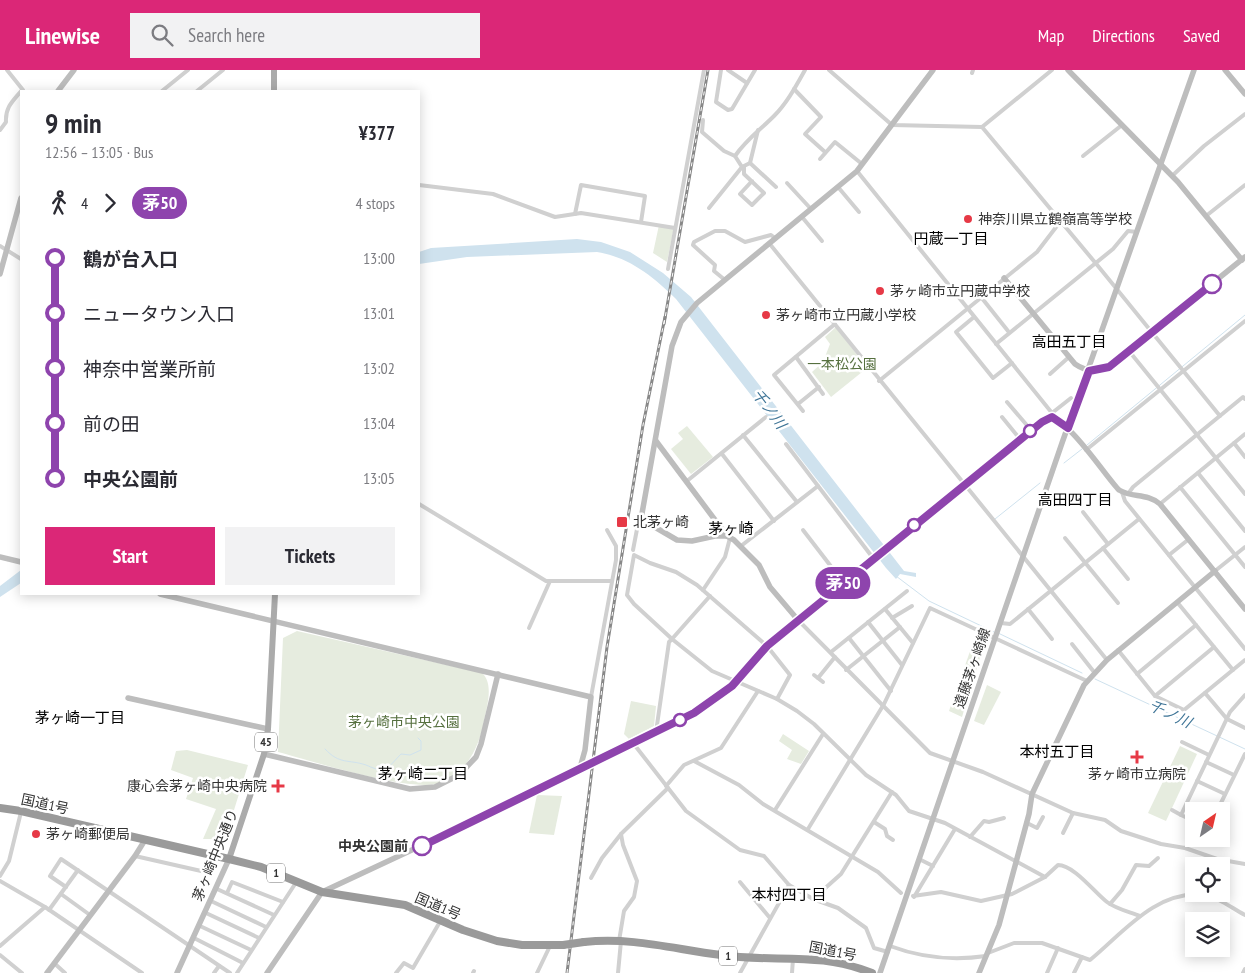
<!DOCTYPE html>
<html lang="en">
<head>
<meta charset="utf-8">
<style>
	body { margin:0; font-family:"PT Sans Narrow","Noto Sans JP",sans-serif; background:#f2f2f3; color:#2b2b33; height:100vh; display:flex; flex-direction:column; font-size:19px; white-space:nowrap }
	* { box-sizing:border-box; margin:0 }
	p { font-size:16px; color:#7c7c81 }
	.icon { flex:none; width:28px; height:28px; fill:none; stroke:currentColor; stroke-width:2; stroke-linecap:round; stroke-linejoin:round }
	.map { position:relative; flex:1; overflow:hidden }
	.side { position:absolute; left:20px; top:20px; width:400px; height:505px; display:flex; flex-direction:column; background:#fff; border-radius:0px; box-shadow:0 2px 12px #0003 }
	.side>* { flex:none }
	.badge { padding:0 10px; border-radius:16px; font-size:18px; line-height:32px }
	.needle { width:32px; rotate:34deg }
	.fabs { position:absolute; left:1185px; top:732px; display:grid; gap:10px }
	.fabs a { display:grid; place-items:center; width:45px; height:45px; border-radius:0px; background:#fff; box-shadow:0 2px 12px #0003; font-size:25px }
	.map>.badge { position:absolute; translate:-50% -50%; box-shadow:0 0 0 2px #fff }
	.legs { display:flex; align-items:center; gap:8px; height:55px; padding:0 25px; font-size:16px }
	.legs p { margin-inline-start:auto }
	.overview { display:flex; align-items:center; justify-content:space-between; height:85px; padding:0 25px }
	h1 { font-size:28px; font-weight:800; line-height:38px }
	.cta { display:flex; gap:10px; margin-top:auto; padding:10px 25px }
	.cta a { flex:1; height:58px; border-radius:0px; background:#db2777; color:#fff; font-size:20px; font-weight:800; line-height:58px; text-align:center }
	.cta a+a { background:#f2f2f3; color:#2b2b33 }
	ul { padding:0 25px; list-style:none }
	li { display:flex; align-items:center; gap:18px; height:55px; font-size:19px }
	li i { display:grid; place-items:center; width:8px; height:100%; margin:0 6px; background:currentColor }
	li i::after { content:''; width:12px; height:12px; margin:-6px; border:4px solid; border-radius:50%; background:#fff }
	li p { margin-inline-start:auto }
	li:first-child i { background:linear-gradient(#0000 50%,currentColor 0) }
	li:last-child i { background:linear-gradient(currentColor 50%,#0000 0) }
	header { display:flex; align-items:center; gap:30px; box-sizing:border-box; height:70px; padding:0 25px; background:#db2777; color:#fff }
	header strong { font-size:24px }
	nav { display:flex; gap:28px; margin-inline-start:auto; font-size:18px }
	.search { width:350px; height:45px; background:#f2f2f3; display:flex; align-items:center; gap:12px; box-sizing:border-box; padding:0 18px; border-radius:0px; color:#7c7c81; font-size:19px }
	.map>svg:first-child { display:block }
	.green { fill:#e6ecdf }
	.water { fill:#cfe2ee }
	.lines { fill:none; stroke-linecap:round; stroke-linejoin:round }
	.stream { stroke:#cfe2ee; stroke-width:1 }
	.street { stroke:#d0d0d0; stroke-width:4 }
	.secondary { stroke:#bdbdbd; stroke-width:5.5 }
	.primary { stroke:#ababab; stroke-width:6 }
	.highway { stroke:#9a9a9a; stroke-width:8 }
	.rail-casing { stroke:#888; stroke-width:3 }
	.rail { stroke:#fff; stroke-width:1; stroke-dasharray:4; stroke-linecap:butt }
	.highway-bridge { stroke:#9a9a9a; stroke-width:8 }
	.line-1-casing { stroke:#fff; stroke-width:11 }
	.line-1 { stroke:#8e44ad; stroke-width:8 }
	.poi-dot { fill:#e63946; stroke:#fff; stroke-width:2 }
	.stop-1-dot { fill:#fff; stroke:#8e44ad; stroke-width:2.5 }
	.labels { text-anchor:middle; stroke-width:5; stroke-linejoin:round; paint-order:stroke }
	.shield { fill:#fff; stroke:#707070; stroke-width:1 }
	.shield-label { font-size:12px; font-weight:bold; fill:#333 }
	.poi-label { font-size:14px; fill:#333; stroke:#fff; text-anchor:start }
	.park-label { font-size:14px; fill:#56703f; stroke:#fff }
	.street-label { font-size:14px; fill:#333; stroke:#fff }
	.stop-label { font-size:14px; font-weight:bold; fill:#333; stroke:#fff; text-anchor:end }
	.neighbourhood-label { font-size:15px; fill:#000; stroke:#fff }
	.water-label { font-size:15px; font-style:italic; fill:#3f7597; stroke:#fff }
</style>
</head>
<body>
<header>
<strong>Linewise</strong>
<div class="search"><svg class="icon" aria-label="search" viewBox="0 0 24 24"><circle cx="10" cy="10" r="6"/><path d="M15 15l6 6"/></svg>Search here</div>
<nav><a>Map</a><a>Directions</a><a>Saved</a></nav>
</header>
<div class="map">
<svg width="1245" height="903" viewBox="0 0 1245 903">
	<rect width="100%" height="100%" fill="#fff"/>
	<!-- green -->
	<g class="green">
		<path d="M 659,155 L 674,157 L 667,192 L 653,183 Z"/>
		<path d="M 836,257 L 867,298 L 831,327 L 812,302 L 823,292 L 830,274 L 825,267 Z"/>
		<path d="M 687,356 L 713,387 L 691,404 L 671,379 L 683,369 L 678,363 Z"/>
		<path d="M 297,561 L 482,603 C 494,614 487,636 484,651 C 480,675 466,705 440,713 C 411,723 313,691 278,682 L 283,568 Z"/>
		<path d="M 974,570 L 985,571 L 962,647 L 949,641 Z"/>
		<path d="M 987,615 L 1001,622 L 984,655 L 974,651 Z"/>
		<path d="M 631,631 L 656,636 L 654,656 L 629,669 L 624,664 Z"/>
		<path d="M 783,664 L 809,681 L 801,694 L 787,689 L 792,680 L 779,671 Z"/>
		<path d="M 1180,676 L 1197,684 L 1166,751 L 1148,743 Z"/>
		<path d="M 187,680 L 248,695 L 234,740 L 218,769 L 203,769 L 216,739 L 186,729 L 193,708 L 171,700 L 176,681 Z"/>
		<path d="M 537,725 L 562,726 L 554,765 L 529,763 Z"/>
	</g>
	<!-- water -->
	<g class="water">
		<path d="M 577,169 L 601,172 L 630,182 L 663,203 L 691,227 L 904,501 L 916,503 L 916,507 L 900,504 L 896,509 L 886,498 L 676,229 C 654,207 629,187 597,182 L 467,187 L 419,194 L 419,182 L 431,178 Z"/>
		<path d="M 21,500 L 21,513 L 0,527 L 0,516 Z"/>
	</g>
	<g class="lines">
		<!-- stream -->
		<g class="stream">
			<path d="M 1087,375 L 1245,245"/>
			<path d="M 1064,393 L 1082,379"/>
			<path d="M 995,449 L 1040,413"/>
			<path d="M 896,506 L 929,531 L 994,562"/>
			<path d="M 998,563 L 1082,603"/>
			<path d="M 1095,609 L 1245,679"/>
			<path d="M 325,679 C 340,695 348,689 366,695 C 373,698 377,700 386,700 L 401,684 L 410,685 L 421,680 L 421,671 L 418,668"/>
		</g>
		<!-- street -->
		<g class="street">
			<path d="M 7,0 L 23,20"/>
			<path d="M 721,0 L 716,32 L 728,40 L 732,39 L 755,0"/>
			<path d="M 728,0 L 747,13"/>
			<path d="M 829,0 L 892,55 L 982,57 L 1052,0"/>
			<path d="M 972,3 L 973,0"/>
			<path d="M 794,19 L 821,47 L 805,64 L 825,82"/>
			<path d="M 162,21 L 188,0"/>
			<path d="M 197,21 L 223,0"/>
			<path d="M 703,50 L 702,62 L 724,81 L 735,86"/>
			<path d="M 982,57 L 1098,196 L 1220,346"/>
			<path d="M 0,60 L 6,52 C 5,37 13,31 22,20"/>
			<path d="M 1083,86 L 1122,55"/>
			<path d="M 820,89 L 835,72 L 862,94"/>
			<path d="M 750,93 L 776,117"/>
			<path d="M 742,97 L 750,93 L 758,60"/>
			<path d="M 744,97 L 744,104 L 764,123 L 752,135 L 740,124 L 752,111"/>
			<path d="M 857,101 L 1052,343 L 1052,347"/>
			<path d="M 1172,106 L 1204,76 L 1245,44"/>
			<path d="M 787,113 L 811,139"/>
			<path d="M 419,115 L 493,124 L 555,147 L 581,143 L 675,158"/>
			<path d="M 838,117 L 859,142"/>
			<path d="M 709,138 L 742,97 L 735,86 C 746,70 760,60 774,46 C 787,33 796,16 805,0"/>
			<path d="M 575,144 L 581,115 L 645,126 L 641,152"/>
			<path d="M 1206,146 L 1245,115"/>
			<path d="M 802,147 L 822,171"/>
			<path d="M 769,173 L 1107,590"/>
			<path d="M 0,176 L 21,189"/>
			<path d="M 668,199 L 704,0"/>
			<path d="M 725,210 L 714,201 L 715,195 L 693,175 L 694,172 L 715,161 L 725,161 L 745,172 L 771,165 L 775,168"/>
			<path d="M 981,227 L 1008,261"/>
			<path d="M 974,247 L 956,262 L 993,308 L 1012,293"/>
			<path d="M 996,274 L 1113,179 L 1128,161 L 1137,162"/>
			<path d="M 1129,281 L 1245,424"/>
			<path d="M 796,287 L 823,324"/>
			<path d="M 1050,304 L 1069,287"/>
			<path d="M 879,311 L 1037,182 L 1060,152"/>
			<path d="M 1007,332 L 1031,360"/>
			<path d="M 798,334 L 819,317"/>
			<path d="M 803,341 L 774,305 L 835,254"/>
			<path d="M 1052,343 L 1071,328"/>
			<path d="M 1002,347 L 1020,369"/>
			<path d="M 743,365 L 797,432"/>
			<path d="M 1234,373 L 1245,387"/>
			<path d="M 786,374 L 873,488"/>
			<path d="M 1086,380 L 1245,251"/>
			<path d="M 722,384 L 774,451"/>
			<path d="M 1198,403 L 1245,461"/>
			<path d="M 687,411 L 766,347"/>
			<path d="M 1180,417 L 1245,497"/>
			<path d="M 1122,422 L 1125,431 L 1245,579"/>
			<path d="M 1128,424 L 1133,417 L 1243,327 L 1245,329"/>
			<path d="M 419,434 L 546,511 L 611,511"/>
			<path d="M 1160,434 L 1245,364"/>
			<path d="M 1083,442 L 1108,474"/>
			<path d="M 803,460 L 843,512"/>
			<path d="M 1065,468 L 1118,533"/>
			<path d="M 741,476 L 818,416"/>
			<path d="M 1103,478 L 1128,509"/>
			<path d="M 633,480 L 638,454 L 641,449"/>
			<path d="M 1169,485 L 1189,469"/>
			<path d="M 1215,501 L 1245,477"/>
			<path d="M 703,520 L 725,487 L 730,468"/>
			<path d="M 710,526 L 672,569 L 712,601 L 777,629 L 797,641 L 814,654 L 866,705 L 896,725 L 909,741 L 945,753 L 1045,807 L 1058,795 C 1074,795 1095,823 1107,832 C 1116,839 1130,842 1140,846"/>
			<path d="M 1177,532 L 1233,600"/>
			<path d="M 885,539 L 913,573"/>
			<path d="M 1028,539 L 1052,569"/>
			<path d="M 892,548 L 912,536"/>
			<path d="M 798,550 L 930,683 L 983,702 L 1073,743 L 1105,750 L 1121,761 L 1161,774 L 1185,778 L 1217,789 L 1245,794"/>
			<path d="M 868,552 L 902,595"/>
			<path d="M 1001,553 L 1010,554 L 1139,449"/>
			<path d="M 529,558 L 550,511"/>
			<path d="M 849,568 L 891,621"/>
			<path d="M 1072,574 L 1094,602"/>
			<path d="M 1118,580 L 1155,626 L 1184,640 L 1245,590"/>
			<path d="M 831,582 L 907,521"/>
			<path d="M 846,600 L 900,557"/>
			<path d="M 1137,604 L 1196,555"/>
			<path d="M 814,605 L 823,612"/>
			<path d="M 818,608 L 835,587"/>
			<path d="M 1205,623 L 1227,649 L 1245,658"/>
			<path d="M 1155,626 L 1214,577"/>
			<path d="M 591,627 L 616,490 L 616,476 L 607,460"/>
			<path d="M 656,662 L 669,572 L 672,569 L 634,534 L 627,525 L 634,485 L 650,493 L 676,502 L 697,515 L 767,576 L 790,605 L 777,629"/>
			<path d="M 1182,672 L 1209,685"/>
			<path d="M 633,673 L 686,741 L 740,780 L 764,786 L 789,815 L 813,829 L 838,838 L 866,858 L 874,878 L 888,882"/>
			<path d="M 694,691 L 739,715 L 763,734 L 878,802 L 901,823"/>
			<path d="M 1206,692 L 1234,705"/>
			<path d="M 1197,711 L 1225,724"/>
			<path d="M 666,716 L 684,695 L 721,678 L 758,621"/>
			<path d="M 775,740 L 823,664"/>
			<path d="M 1172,740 L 1181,745"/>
			<path d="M 1217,741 L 1245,684"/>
			<path d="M 1194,751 L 1181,745 L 1230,642 L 1245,625"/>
			<path d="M 874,752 L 885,759 L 887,766 L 893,770"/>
			<path d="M 1027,753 L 1037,758 L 1043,747"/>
			<path d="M 808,759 L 884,634 L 930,538 L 1087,611"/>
			<path d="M 1063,763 L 1073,743"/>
			<path d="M 970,767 L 984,751 L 989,752 L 1004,748"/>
			<path d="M 1185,778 L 1196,769"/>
			<path d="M 135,786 L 210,803"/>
			<path d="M 919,789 L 933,796"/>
			<path d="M 0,806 L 9,791 L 21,742"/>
			<path d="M 591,808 L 602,788 L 621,764"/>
			<path d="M 0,811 L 45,837 L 142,903"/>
			<path d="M 740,812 L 770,848"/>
			<path d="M 66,817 L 50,806 L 61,789 L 230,903"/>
			<path d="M 217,819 L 274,845"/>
			<path d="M 227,823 L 232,812 L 283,832"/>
			<path d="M 61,824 L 90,845"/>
			<path d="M 913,826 L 941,822 L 981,831 L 1012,824 L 1045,807"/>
			<path d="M 914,827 L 955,759"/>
			<path d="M 813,829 L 841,804 L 892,722"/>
			<path d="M 211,831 L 266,857"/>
			<path d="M 1110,834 L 1122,820 L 1136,795 L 1149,796 L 1158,788"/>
			<path d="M 49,840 L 78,800"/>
			<path d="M 206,843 L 259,868"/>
			<path d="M 200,856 L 251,880"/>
			<path d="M 194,868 L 243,893"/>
			<path d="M 619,871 L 624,841 L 634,827 L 637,811 L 623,775 L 621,764 L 668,718"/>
			<path d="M 0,876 L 45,837"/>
			<path d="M 890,876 C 922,888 952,891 986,886"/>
			<path d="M 988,883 L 1014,873 L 1042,873 L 1090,890 C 1123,863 1156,820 1203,825 C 1217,826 1233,839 1245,845"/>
			<path d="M 0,885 L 22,903"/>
			<path d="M 54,893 L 65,903"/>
			<path d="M 214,903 L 219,896"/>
			<path d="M 237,903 L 297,811"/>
			<path d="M 396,903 L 404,893 L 413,898 L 441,850"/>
			<path d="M 473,903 L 474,901"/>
			<path d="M 537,903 L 550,876"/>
			<path d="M 618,903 L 621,871"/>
			<path d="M 740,903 L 789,815"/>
			<path d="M 792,903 L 793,889"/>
			<path d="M 1047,903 L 1058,878"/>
			<path d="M 1074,903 L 1082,887"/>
			<path d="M 1243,903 L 1245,899"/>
		</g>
		<!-- secondary -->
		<g class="secondary">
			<path d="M 1068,0 L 1178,112 L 1242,190"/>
			<path d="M 1225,0 L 1245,24"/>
			<path d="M 58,21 L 74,0"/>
			<path d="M 0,204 L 21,128"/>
			<path d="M 1004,208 L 1075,294 C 1085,301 1097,303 1109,297 L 1245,187"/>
			<path d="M 656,371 L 727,466"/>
			<path d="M 0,487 L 21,492"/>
			<path d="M 160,524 L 591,627 L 585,680 L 580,698"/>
			<path d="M 798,550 L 770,517 L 759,495 L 734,470 L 727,466 L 715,466 L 692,471 L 677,470 L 641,449 L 672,276 L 681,252 L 697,233 L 857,101 L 933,0"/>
			<path d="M 128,628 L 268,659"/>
			<path d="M 264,684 L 410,719 L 435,717 L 459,705 L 476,687 L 481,674 L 498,604"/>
			<path d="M 47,903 L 135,786 L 145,770"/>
			<path d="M 177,903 L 229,789"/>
			<path d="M 267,903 L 322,822 L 508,735 L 694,643 L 732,616 L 767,576 L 1047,348 C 1066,344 1105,406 1119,420 C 1132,428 1147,423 1160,434 L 1245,539"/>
			<path d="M 880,903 L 1062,373 L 1194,0"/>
			<path d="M 979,903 L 999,855 L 1029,744 L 1032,724 L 1084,615 L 1107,590 L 1215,501"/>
		</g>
		<!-- primary -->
		<g class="primary">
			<path d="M 274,0 L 274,21"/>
			<path d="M 229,789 L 264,684 L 268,659 L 275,524"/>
		</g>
		<!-- highway -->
		<g class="highway">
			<path d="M 0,738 L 21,741 L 229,789 L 261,797 L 322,822 L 405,835 L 463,860 L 497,871 L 522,875 L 563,875"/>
			<path d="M 584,872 C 633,867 673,879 721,885 C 775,893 818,881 872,903"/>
		</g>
		<!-- rail casing -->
		<g class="rail-casing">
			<g id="rail">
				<path d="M 664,254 L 708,0"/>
				<path d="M 567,903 L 607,577 L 643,355 L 665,247"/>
			</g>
		</g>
		<!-- rail -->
		<use href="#rail" class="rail"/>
		<!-- highway-bridge -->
		<path class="highway-bridge" d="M 563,875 L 584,872"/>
	</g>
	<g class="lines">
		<!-- line-1 casing -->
		<g class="line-1-casing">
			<path id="line-1" d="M 422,776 L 694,643 L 732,616 L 767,576 L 1042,352 L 1052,347 L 1068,358 L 1089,301 L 1109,297 L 1212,214"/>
		</g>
		<!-- line-1 -->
		<use href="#line-1" class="line-1"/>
	</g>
	<!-- markers -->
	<g class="poi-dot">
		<circle cx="968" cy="149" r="5"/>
		<circle cx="880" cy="221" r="5"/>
		<circle cx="766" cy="245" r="5"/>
		<rect x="616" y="446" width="12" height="12" rx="2.5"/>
		<path d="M1134.5 679.5h5v5h5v5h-5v5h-5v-5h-5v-5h5z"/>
		<path d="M275.5 708.5h5v5h5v5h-5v5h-5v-5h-5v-5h5z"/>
		<circle cx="36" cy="764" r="5"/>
	</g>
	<g class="stop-1-dot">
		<circle cx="1212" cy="214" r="9"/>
		<circle cx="1030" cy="361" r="6"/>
		<circle cx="914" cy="455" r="6"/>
		<circle cx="680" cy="650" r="6"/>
		<circle cx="422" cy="776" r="9"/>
	</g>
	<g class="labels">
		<!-- shield labels -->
		<g class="shield">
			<rect x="255" y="662.5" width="22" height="19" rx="4"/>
			<rect x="267" y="793.5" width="18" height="19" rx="4"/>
			<rect x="719" y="876.5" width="18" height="19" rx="4"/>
		</g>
		<g class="shield-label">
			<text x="266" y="676">45</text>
			<text x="276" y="807">1</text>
			<text x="728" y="890">1</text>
		</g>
		<!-- poi labels -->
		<g class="poi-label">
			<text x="978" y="154">神奈川県立鶴嶺高等学校</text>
			<text x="890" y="226">茅ヶ崎市立円蔵中学校</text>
			<text x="776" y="250">茅ヶ崎市立円蔵小学校</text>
			<text x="633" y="457">北茅ヶ崎</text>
			<text x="1137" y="709" text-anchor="middle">茅ヶ崎市立病院</text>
			<text x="267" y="721" text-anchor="end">康心会茅ヶ崎中央病院</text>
			<text x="46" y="769">茅ヶ崎郵便局</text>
		</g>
		<!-- park labels -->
		<g class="park-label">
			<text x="842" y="299">一本松公園</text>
			<text x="404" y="657">茅ヶ崎市中央公園</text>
		</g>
		<!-- street labels -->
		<g class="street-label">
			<text transform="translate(972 598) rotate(-71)" y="5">遠藤茅ヶ崎線</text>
			<text transform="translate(45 734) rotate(12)" y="5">国道1号</text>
			<text transform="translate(215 785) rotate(-68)" y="5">茅ヶ崎中央通り</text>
			<text transform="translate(438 836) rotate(23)" y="5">国道1号</text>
			<text transform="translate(833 881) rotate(11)" y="5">国道1号</text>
		</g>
		<!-- stop labels -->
		<g class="stop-label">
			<text x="408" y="781">中央公園前</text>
		</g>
		<!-- neighbourhood labels -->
		<g class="neighbourhood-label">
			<text x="951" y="174">円蔵一丁目</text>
			<text x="1069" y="277">高田五丁目</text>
			<text x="1075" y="435">高田四丁目</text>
			<text x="731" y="464">茅ヶ崎</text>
			<text x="80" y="653">茅ヶ崎一丁目</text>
			<text x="1057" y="687">本村五丁目</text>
			<text x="423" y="709">茅ヶ崎二丁目</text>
			<text x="789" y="830">本村四丁目</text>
		</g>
		<!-- water labels -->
		<g class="water-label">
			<text transform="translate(769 339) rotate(53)" y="5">千ノ川</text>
			<text transform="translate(1170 644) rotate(25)" y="5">千ノ川</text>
		</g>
	</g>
</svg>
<div class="fabs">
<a><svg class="needle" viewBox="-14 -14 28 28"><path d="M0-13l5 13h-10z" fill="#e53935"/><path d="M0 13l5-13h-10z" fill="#7c7c81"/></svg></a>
<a><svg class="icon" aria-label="locate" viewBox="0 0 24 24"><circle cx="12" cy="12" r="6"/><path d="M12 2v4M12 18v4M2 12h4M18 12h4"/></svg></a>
<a><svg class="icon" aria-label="layers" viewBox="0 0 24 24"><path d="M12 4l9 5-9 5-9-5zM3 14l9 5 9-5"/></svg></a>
</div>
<b class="badge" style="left:843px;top:513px;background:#8e44ad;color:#fff">茅50</b>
<section class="side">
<div class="overview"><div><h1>9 min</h1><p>12:56 – 13:05 · Bus</p></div><b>¥377</b></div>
<div class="legs"><svg class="icon" aria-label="walk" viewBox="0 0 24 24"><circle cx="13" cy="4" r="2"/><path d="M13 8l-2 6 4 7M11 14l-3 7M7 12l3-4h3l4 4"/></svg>4<svg class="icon" aria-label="forward" viewBox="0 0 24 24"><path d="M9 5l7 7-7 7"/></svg><b class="badge" style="background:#8e44ad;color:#fff">茅50</b><p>4 stops</p></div>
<ul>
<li><i style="color:#8e44ad"></i><b>鶴が台入口</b><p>13:00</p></li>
<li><i style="color:#8e44ad"></i><span>ニュータウン入口</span><p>13:01</p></li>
<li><i style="color:#8e44ad"></i><span>神奈中営業所前</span><p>13:02</p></li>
<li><i style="color:#8e44ad"></i><span>前の田</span><p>13:04</p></li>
<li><i style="color:#8e44ad"></i><b>中央公園前</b><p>13:05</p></li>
</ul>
<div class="cta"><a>Start</a><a>Tickets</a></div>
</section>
</div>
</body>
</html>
